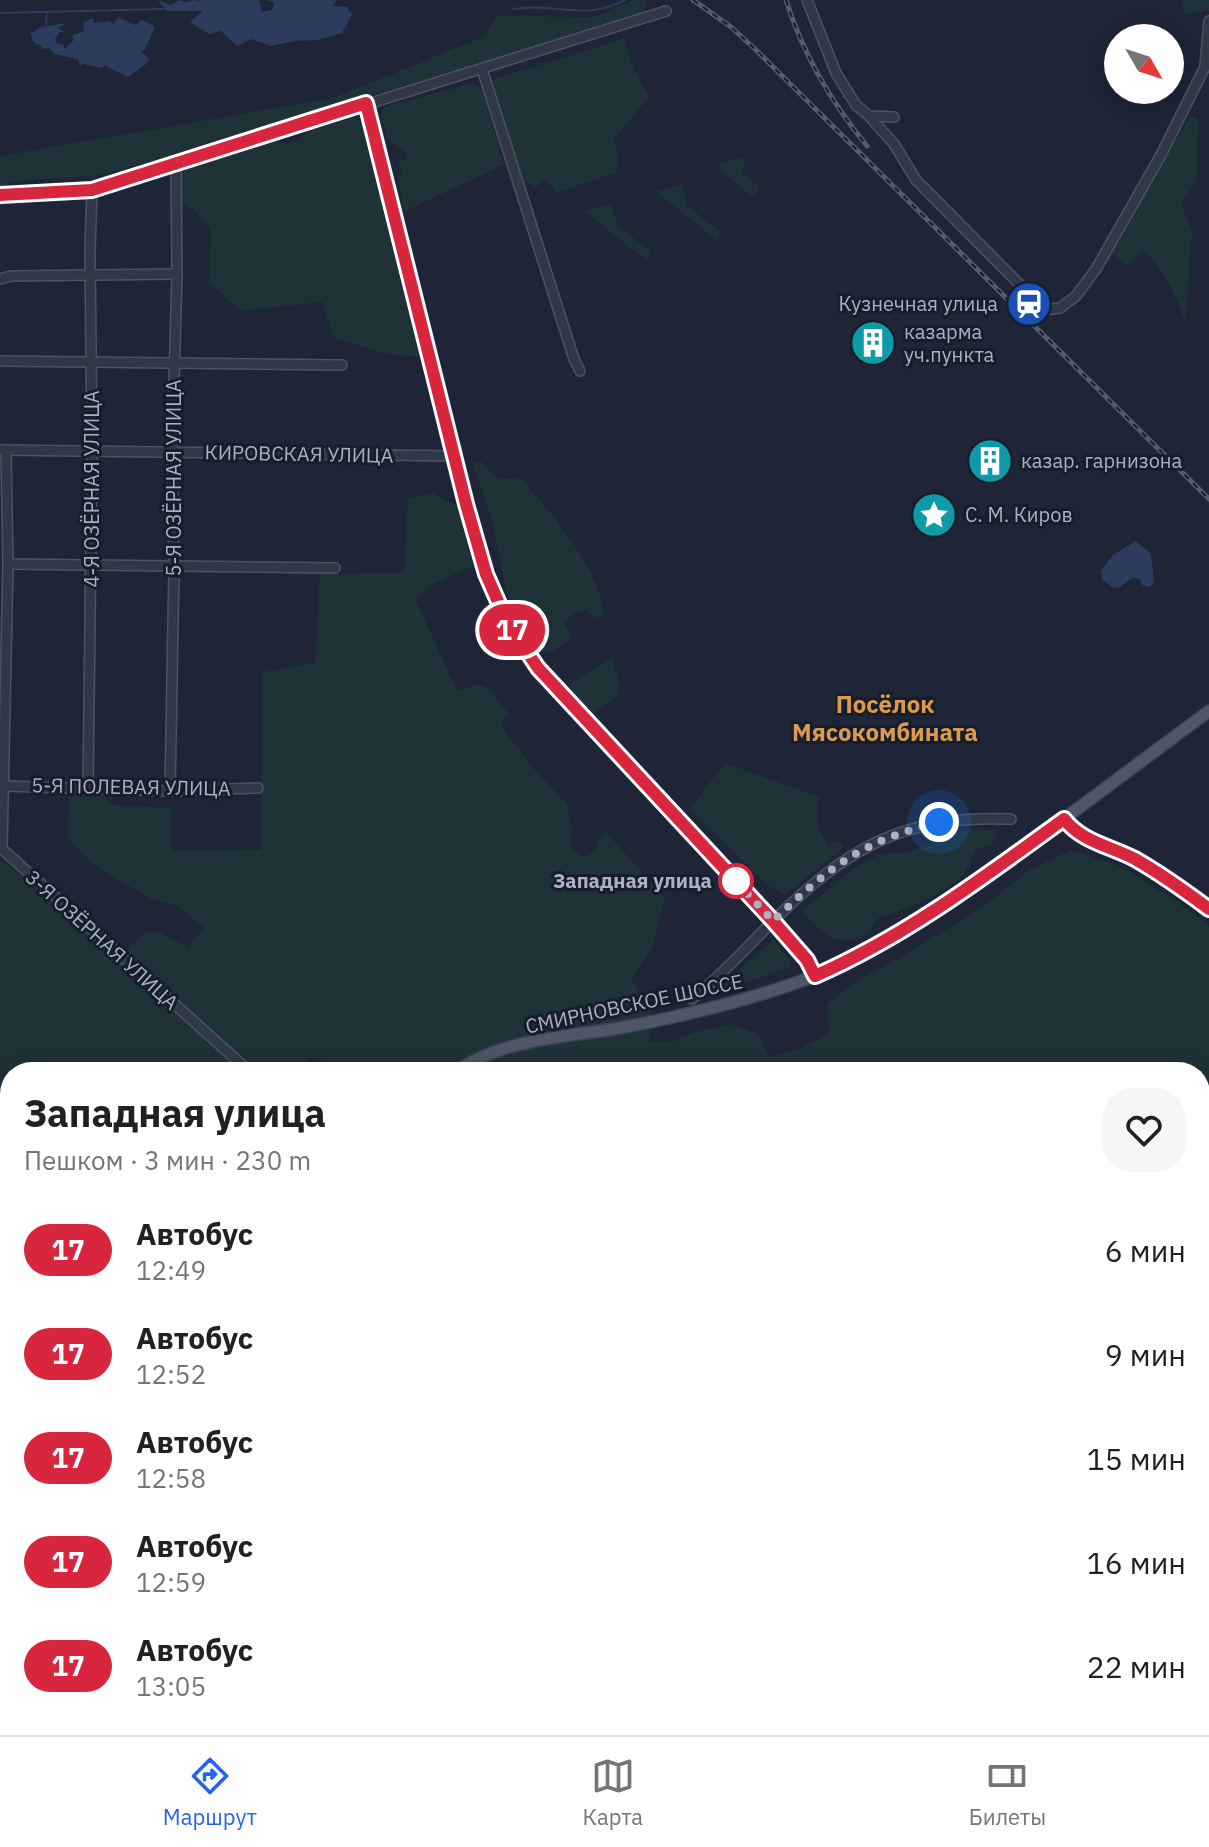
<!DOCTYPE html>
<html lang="ru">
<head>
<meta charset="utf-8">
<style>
	body { margin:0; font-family:"IBM Plex Sans",sans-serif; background:#f6f6f6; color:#202124; height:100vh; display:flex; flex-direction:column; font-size:30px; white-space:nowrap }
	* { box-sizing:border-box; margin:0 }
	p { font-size:26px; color:#757577 }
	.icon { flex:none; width:44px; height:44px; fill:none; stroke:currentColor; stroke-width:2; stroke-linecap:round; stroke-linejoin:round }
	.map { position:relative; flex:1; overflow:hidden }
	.side { position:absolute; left:0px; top:1062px; width:1210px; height:674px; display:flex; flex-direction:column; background:#fff; border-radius:32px 32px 0 0; box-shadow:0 4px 20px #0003 }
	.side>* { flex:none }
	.badge { padding:0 16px; border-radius:26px; font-size:28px; line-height:52px }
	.needle { width:52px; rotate:129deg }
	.tools { position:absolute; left:1104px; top:24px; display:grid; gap:16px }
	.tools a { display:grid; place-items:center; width:80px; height:80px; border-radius:50%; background:#fff; box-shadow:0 4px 20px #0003; font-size:40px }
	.you { position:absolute; width:40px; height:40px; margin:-20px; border:6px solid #fff; border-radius:50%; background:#1a73e8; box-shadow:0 0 0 12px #1a73e833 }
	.map>.badge { position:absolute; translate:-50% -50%; box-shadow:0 0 0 4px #fff }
	.round { display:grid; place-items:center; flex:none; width:84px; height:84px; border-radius:32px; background:#f6f6f6 }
	.head { display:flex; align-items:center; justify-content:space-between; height:136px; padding:0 24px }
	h1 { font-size:38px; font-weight:700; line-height:60px }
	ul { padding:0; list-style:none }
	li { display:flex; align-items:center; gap:24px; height:104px; padding:0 24px }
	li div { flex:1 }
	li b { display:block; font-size:30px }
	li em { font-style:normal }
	li .badge { min-width:88px; font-weight:700; text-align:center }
	.tab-bar { display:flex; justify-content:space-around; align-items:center; height:112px; border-top:2px solid #e0e0e0; background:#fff; font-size:22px; color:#757577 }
	.tab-bar a { display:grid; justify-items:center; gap:4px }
	.tab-bar .active { color:#2563eb }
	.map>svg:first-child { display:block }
	.green { fill:#1f3237 }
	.water { fill:#2d3c5d }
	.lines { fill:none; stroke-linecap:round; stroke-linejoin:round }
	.stream { stroke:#2d3c5d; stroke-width:2 }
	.minor-casing { stroke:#4b5262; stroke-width:12 }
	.major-casing { stroke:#3a4150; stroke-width:14 }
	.minor { stroke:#303747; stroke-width:9 }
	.major { stroke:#4e5667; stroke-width:11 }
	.rail-casing { stroke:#525b6f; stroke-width:5 }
	.rail { stroke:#161d2b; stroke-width:2; stroke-dasharray:6; stroke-linecap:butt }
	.line-casing { stroke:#fff; stroke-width:18 }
	.line { stroke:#d7263d; stroke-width:12 }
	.walk { stroke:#aab1c5; stroke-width:8; stroke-dasharray:0 14.4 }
	.stop-dot { fill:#fff; stroke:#d7263d; stroke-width:4 }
	.labels { text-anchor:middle; stroke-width:6; stroke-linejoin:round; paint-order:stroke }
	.poi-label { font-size:20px; fill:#aab1c5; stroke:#161d2b; text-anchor:start }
	.street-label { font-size:20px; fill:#aab1c5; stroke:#161d2b }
	.stop-label { font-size:20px; font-weight:bold; fill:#aab1c5; stroke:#161d2b; text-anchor:end }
	.quarter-label { font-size:24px; font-weight:bold; fill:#db9a4f; stroke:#161d2b }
</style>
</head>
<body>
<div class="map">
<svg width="1209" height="1735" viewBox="0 0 1209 1735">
	<rect width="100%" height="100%" fill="#1d2536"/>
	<!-- green -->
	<g class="green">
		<path d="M 633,0 L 645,0 L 648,4 L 638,16 L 104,175 L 21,181 L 0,186 L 0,156 L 333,98 L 483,37 L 497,16 L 593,17 Z"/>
		<path d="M 1181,0 L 1209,0 L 1209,11 L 1184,14 Z"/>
		<path d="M 624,39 L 636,73 L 649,97 L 614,139 L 618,160 L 617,172 L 556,193 L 545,178 L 536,188 L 521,179 L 490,80 Z"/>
		<path d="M 472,83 L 482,89 L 504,165 L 403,212 L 398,177 L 404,172 L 398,165 L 400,161 L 406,158 L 407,153 L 389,141 L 380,115 L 385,107 Z"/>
		<path d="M 1190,116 L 1198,119 L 1197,180 L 1181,205 L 1192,230 L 1186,323 C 1175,295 1165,271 1144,249 L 1128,265 L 1111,253 Z"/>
		<path d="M 354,117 L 363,124 L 421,357 L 387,354 L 333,337 L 322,302 L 241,311 L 209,283 L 210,228 L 193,209 L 181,203 L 180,175 L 186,168 L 278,141 L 285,144 L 300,140 L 306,132 Z"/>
		<path d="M 743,157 L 745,166 L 741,172 L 760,188 L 753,197 L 719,169 L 719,164 Z"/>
		<path d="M 682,184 L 687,206 L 722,233 L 716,240 L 656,191 Z"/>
		<path d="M 610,204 L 619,227 L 652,252 L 646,260 L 587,213 L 587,210 Z"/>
		<path d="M 477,461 L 482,462 C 493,478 501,482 520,477 C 551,513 598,566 604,614 L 593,618 L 587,610 L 576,612 L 564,622 L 572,639 L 548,654 C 504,636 504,562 492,522 C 487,502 479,483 472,463 Z"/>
		<path d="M 433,493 L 460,508 L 473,566 L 431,585 L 416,601 L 457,691 L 478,684 L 488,688 L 509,714 L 502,720 L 505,731 L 533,768 L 567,804 L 572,830 L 570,849 L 586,857 L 597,849 L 597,840 L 606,832 L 665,899 L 652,949 L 631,979 L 652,1010 L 649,1042 L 671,1042 L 696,1032 L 733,1024 L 759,1035 L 768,1056 L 799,1049 L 829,1034 L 827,1004 L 861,978 L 898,959 L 986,905 L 1029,870 L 1071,850 L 1117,865 L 1178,902 L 1209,926 L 1209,1712 L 1200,1714 L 1200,1072 L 355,1072 L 351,1069 L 309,1058 L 303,1072 L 10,1072 L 10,1726 L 1151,1726 L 1115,1735 L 0,1735 L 0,862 L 4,860 L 117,960 L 147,931 L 162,933 L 188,948 L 204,927 L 176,905 L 152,900 L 100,869 L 68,839 L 69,795 L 101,791 L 110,805 L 171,808 L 171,851 L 261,850 L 263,672 L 315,663 L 320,574 L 404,573 L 408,499 Z"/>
		<path d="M 612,658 L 620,683 L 618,695 L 594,713 L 569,690 L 571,683 Z"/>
		<path d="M 725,763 L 819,797 C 817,816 815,829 828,844 L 839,841 L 844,847 L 785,895 L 771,888 L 689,809 Z"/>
		<path d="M 972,829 L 994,830 L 997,836 L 991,845 L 975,849 C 972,857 969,867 964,873 C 950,892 899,912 877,919 L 869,934 C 864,936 856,940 850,941 C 831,943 813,924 802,911 L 853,869 L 880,854 L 905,853 L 928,845 L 945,835 Z"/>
		<path d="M 773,940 L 792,963 L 790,967 L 714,993 Z"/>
	</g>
	<!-- water -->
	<g class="water">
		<path d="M 158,0 L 170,5 L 179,0 L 186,2 L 194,0 L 199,2 L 199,0 L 259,0 L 262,12 L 272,10 L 274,3 L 267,0 L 337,0 L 333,6 L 347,7 L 352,14 L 342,33 L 318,40 L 294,41 L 271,46 L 251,39 L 237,46 L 221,31 L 209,34 L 190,22 L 203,11 L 166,11 Z"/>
		<path d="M 118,17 L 135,25 L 142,20 L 155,27 L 145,49 L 141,51 L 149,59 L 145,65 L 128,77 L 104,65 L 103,68 L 82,64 L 80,66 L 78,59 L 54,54 L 50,48 L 43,49 L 40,44 L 37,45 L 33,41 L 30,32 L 34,32 L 41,27 L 68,23 L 58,28 L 67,33 L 60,32 L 55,39 L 57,43 L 64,45 L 64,49 L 74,40 L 72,35 L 83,32 L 84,22 L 93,18 L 93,23 L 110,21 L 113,25 Z"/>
		<path d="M 1136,541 L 1151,554 L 1154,582 L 1149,587 L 1142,585 L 1140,579 L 1133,577 L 1120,587 L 1113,588 L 1102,579 L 1101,571 L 1113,555 Z"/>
		<path d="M 203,1726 L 235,1726 L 234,1735 L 202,1735 Z"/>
	</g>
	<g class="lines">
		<!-- stream -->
		<g class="stream">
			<path d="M 513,9 C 556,2 583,22 625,0"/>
			<path d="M 0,13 L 163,9"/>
			<path d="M 46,26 L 47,12"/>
		</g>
		<!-- minor casing -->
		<g class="minor-casing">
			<g id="minor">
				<path d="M 807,0 L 836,73 L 856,105 L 869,116 L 894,144 L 916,180 L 1045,310 L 1060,308 L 1076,296 L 1096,269 L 1162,153 L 1205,67 L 1209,21"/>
				<path d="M 482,69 L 574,359 L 580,371"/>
				<path d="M 366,103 L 466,504 L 486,574 L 507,622 L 538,668 L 773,921 L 807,960 L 815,976"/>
				<path d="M 869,116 L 894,117"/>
				<path d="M 0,195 L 92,190 L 666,11"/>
				<path d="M 0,279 L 11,276 L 177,274"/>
				<path d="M 0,361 L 342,365"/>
				<path d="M 2,450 L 455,456"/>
				<path d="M 6,450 L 8,564 L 2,849 L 250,1072"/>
				<path d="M 8,564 L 335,568"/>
				<path d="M 4,786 L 170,791 L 258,788"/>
				<path d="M 88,788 L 92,452 L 90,249 L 92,190"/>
				<path d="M 170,791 L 174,568 L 172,451 L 177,274 L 176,164"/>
				<path d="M 1064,819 C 1082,842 1110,846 1135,859 C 1161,874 1185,891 1209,909"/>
				<path d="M 692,999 C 721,976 745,949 772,922 C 847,848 902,815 1011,819"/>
			</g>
		</g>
		<!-- major casing -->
		<g class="major-casing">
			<g id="major">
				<path d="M 456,1072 C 502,1038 570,1037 625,1027 C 688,1015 751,1000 812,977 C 885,950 951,901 1014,856 C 1079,808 1144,760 1209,711"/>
				<path d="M 163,1735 L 165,1726"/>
			</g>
		</g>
		<!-- minor -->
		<use href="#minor" class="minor"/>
		<!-- major -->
		<use href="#major" class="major"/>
		<!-- rail casing -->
		<g class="rail-casing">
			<g id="rail">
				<path d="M 693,0 L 731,27 L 755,49 L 1209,499"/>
				<path d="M 786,0 C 803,54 831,102 867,146"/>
			</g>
		</g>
		<!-- rail -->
		<use href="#rail" class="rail"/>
	</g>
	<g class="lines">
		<!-- line casing -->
		<g class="line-casing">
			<path id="line" d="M 0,195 L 92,190 L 366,103 L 466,504 L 486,574 L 507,622 L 538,668 L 773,921 L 807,960 L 815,976 C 906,936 984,877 1064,819 C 1082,842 1110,846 1135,859 C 1161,874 1185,891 1209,909"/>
		</g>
		<!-- line -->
		<use href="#line" class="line"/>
		<!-- walk -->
		<path class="walk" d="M 736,881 L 732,877 L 773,921 C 831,866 860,842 939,822"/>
	</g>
	<!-- icons -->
	<defs>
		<g id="station-disc" transform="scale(2.3)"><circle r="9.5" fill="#1a4fb4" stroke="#161d2b"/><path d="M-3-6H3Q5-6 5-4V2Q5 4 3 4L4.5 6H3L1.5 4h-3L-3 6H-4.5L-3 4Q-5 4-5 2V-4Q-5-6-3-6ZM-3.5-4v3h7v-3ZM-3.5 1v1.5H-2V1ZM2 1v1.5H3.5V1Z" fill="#fff"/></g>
		<g id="building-disc" transform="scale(2.3)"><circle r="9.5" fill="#0f9aa8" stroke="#161d2b"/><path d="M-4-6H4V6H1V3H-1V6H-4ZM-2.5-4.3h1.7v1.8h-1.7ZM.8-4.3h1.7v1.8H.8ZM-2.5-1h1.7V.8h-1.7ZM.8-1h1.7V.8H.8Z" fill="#fff"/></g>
		<g id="sight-disc" transform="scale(2.3)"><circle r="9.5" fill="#0f9aa8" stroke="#161d2b"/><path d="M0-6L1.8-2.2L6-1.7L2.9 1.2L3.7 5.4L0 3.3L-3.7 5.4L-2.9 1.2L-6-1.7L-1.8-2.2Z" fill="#fff"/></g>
	</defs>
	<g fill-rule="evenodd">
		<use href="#station-disc" x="1029" y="304"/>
		<use href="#building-disc" x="873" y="343"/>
		<use href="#building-disc" x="990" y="461"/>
		<use href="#sight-disc" x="934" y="515"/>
	</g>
	<!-- markers -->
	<circle class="stop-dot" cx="736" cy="881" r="16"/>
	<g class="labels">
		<!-- poi labels -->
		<g class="poi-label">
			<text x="998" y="311" text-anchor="end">Кузнечная улица</text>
			<text x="904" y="339">казарма<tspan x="904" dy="23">уч.пункта</tspan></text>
			<text x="1021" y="468">казар. гарнизона</text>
			<text x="965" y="522">С. М. Киров</text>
		</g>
		<!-- street labels -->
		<g class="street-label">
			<text transform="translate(299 454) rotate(1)" y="7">КИРОВСКАЯ УЛИЦА</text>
			<text transform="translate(174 478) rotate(-90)" y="7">5-Я ОЗЁРНАЯ УЛИЦА</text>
			<text transform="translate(92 489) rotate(-90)" y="7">4-Я ОЗЁРНАЯ УЛИЦА</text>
			<text transform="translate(131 787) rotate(1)" y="7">5-Я ПОЛЕВАЯ УЛИЦА</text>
			<text transform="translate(102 940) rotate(42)" y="7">3-Я ОЗЁРНАЯ УЛИЦА</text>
			<text transform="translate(634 1004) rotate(-12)" y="7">СМИРНОВСКОЕ ШОССЕ</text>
		</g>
		<!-- stop labels -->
		<g class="stop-label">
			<text x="712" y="888">Западная улица</text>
		</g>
		<!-- quarter labels -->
		<g class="quarter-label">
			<text x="885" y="713">Посёлок<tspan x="885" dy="28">Мясокомбината</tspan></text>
		</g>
	</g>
</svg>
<div class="tools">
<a><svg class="needle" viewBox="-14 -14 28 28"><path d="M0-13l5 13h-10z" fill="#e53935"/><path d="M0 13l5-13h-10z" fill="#757577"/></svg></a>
</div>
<div class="you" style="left:939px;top:822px"></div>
<b class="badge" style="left:512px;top:630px;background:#d7263d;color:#fff">17</b>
<section class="side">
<div class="head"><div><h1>Западная улица</h1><p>Пешком · 3 мин · 230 m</p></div><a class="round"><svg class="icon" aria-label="heart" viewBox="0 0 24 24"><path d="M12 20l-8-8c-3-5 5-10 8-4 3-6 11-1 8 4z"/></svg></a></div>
<ul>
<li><span class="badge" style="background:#d7263d;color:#fff">17</span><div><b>Автобус</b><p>12:49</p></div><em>6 мин</em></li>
<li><span class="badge" style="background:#d7263d;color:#fff">17</span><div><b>Автобус</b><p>12:52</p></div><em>9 мин</em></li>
<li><span class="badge" style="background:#d7263d;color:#fff">17</span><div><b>Автобус</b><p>12:58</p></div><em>15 мин</em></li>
<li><span class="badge" style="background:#d7263d;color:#fff">17</span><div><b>Автобус</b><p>12:59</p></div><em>16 мин</em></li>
<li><span class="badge" style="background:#d7263d;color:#fff">17</span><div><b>Автобус</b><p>13:05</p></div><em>22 мин</em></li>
</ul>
</section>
</div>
<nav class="tab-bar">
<a class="active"><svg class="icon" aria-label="directions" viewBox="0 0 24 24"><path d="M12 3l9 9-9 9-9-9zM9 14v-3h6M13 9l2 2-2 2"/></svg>Маршрут</a>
<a><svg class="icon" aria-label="map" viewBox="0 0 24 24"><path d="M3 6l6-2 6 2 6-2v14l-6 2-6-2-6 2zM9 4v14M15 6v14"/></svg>Карта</a>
<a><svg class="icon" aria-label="tickets" viewBox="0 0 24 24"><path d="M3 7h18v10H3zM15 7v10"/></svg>Билеты</a>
</nav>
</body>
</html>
